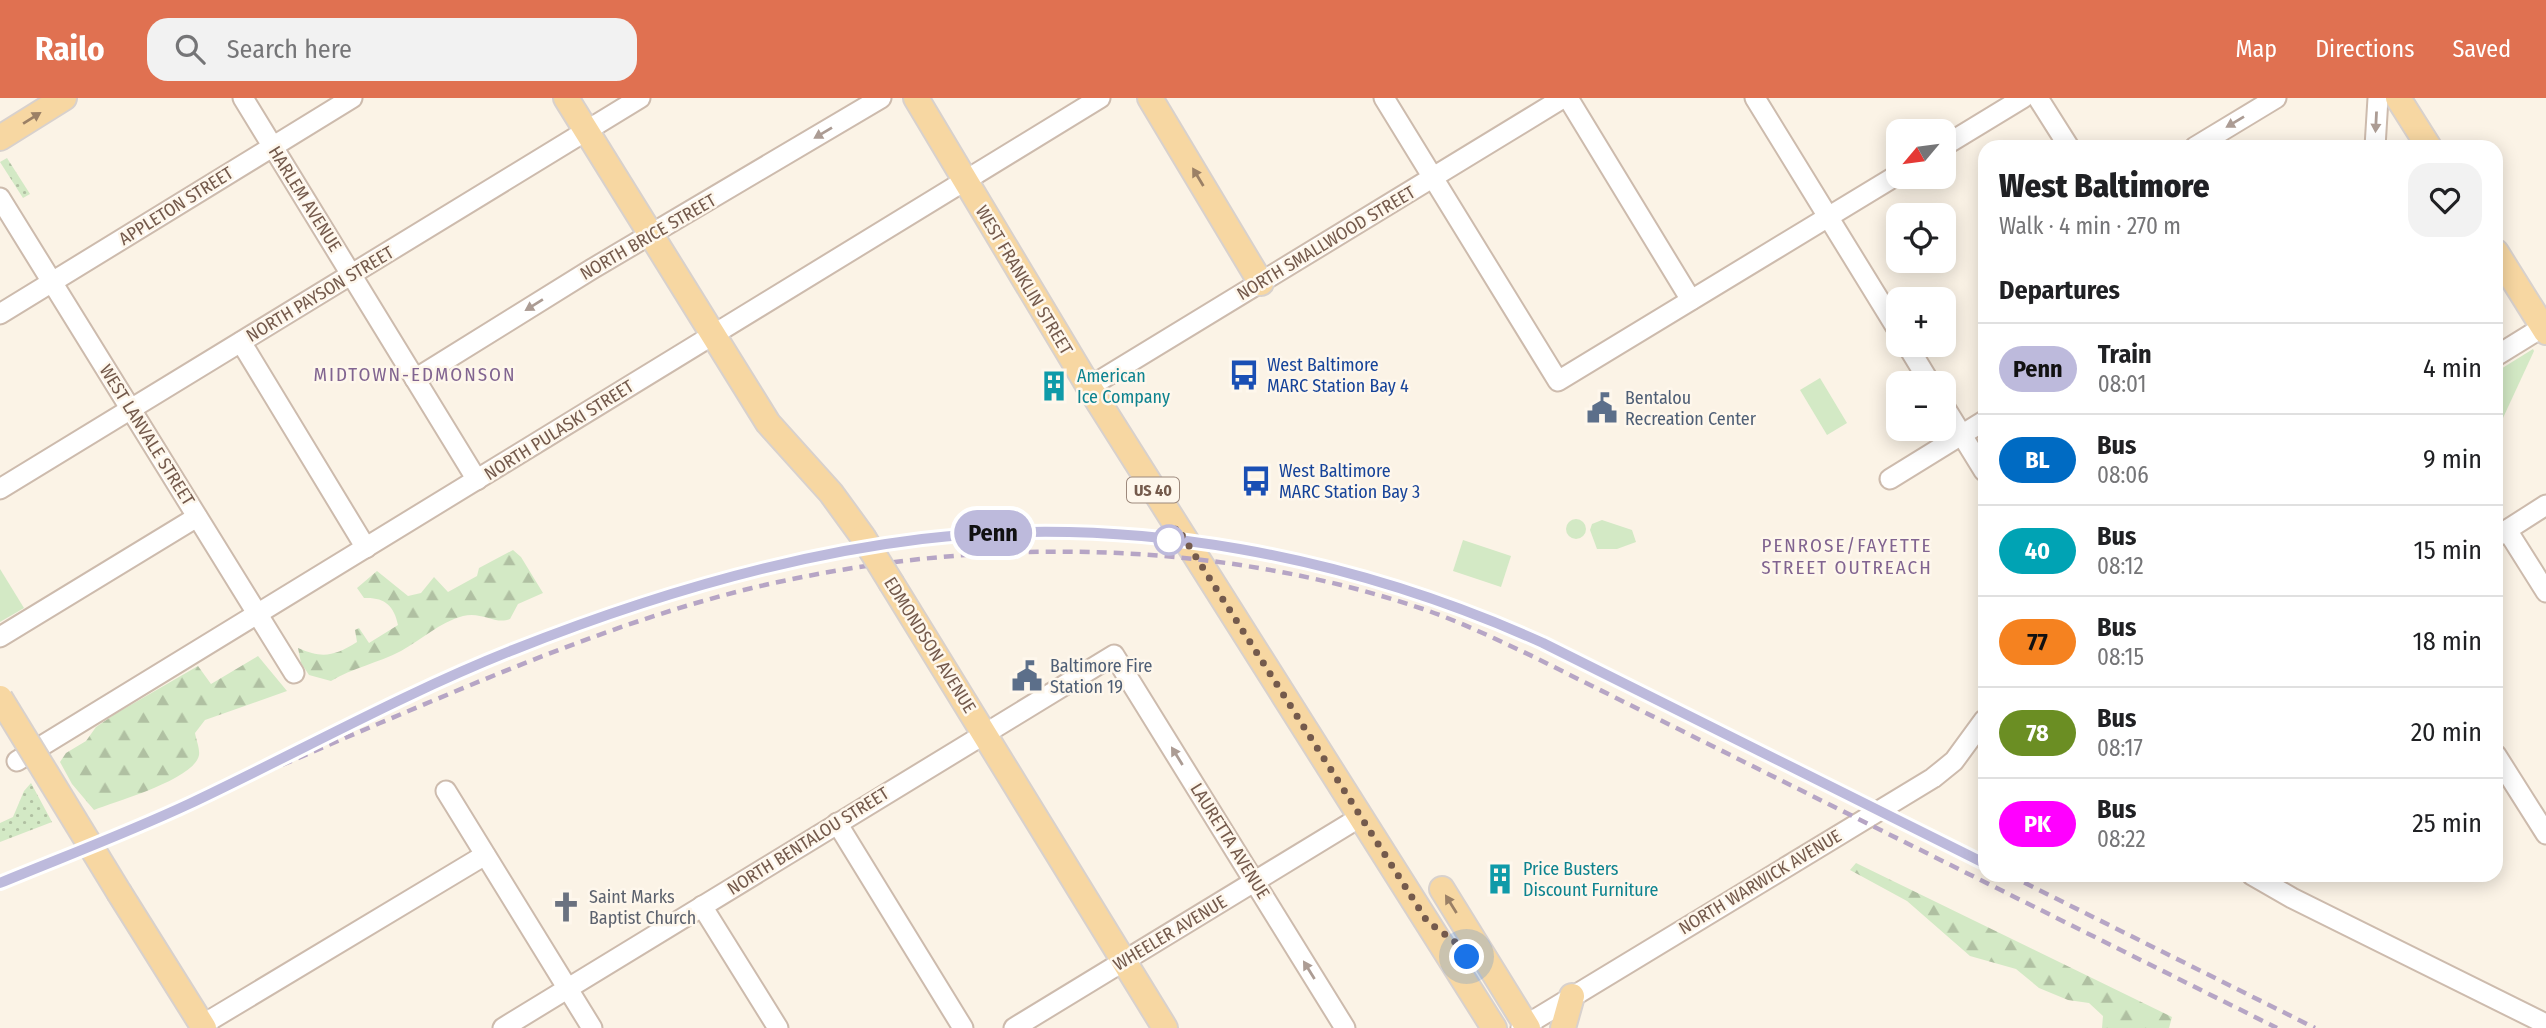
<!DOCTYPE html>
<html lang="en">
<head>
<meta charset="utf-8">
<style>
	body { margin:0; font-family:"Fira Sans Condensed",sans-serif; background:#f2f2f2; color:#202124; height:100vh; display:flex; flex-direction:column; font-size:26px; white-space:nowrap }
	* { box-sizing:border-box; margin:0 }
	p { font-size:23px; color:#757577 }
	.icon { flex:none; width:38px; height:38px; fill:none; stroke:currentColor; stroke-width:2; stroke-linecap:round; stroke-linejoin:round }
	.map { position:relative; flex:1; overflow:hidden }
	.side { position:absolute; left:1978px; top:42px; width:525px; height:742px; display:flex; flex-direction:column; background:#fff; border-radius:21px; box-shadow:0 4px 18px #0003 }
	.side>* { flex:none }
	.badge { padding:0 14px; border-radius:23px; font-size:24px; line-height:46px }
	.needle { width:46px; rotate:241deg }
	.tools { position:absolute; left:1886px; top:21px; display:grid; gap:14px }
	.tools a { display:grid; place-items:center; width:70px; height:70px; border-radius:14px; background:#fff; box-shadow:0 4px 18px #0003; font-size:35px }
	.you { position:absolute; width:35px; height:35px; margin:-18px; border:5px solid #fff; border-radius:50%; background:#1a73e8; box-shadow:0 0 0 10px #1a73e833 }
	.map>.badge { position:absolute; translate:-50% -50%; box-shadow:0 0 0 4px #fff }
	h2 { padding:0 21px; font-size:26px; line-height:63px }
	.round { display:grid; place-items:center; flex:none; width:74px; height:74px; border-radius:21px; background:#f2f2f2 }
	.headline { display:flex; align-items:center; justify-content:space-between; height:119px; padding:0 21px }
	h1 { font-size:33px; font-weight:800; line-height:52px }
	ul { padding:0; list-style:none }
	li { display:flex; align-items:center; gap:21px; height:91px; padding:0 21px; border-top:2px solid #e0e0e0 }
	li div { flex:1 }
	li b { display:block; font-size:26px }
	li em { font-style:normal }
	li .badge { min-width:77px; font-weight:700; text-align:center }
	header { display:flex; align-items:center; gap:42px; box-sizing:border-box; height:98px; padding:0 35px; background:#e07151; color:#fff }
	header strong { font-size:33px }
	nav { display:flex; gap:38px; margin-inline-start:auto; font-size:24px }
	.search { width:490px; height:63px; background:#f2f2f2; display:flex; align-items:center; gap:18px; box-sizing:border-box; padding:0 24px; border-radius:21px; color:#757577; font-size:26px }
	.map>svg:first-child { display:block }
	.grass { fill:url(#grass-dots) }
	.forest { fill:url(#forest-firs) }
	.green { fill:#d3e9c5 }
	.lines { fill:none; stroke-linecap:round; stroke-linejoin:round }
	.minor-casing { stroke:#cdbbad; stroke-width:23 }
	.major-casing { stroke:#d8d1cd; stroke-width:28 }
	.minor { stroke:#fff; stroke-width:19 }
	.major { stroke:#f7d7a2; stroke-width:24 }
	.rail { stroke:#b6a5c5; stroke-width:4.5; stroke-dasharray:10 7; stroke-linecap:butt }
	.major-bridge-casing { stroke:#d8d1cd; stroke-width:28; stroke-linecap:butt }
	.major-bridge { stroke:#f7d7a2; stroke-width:24 }
	.oneway { fill:#9b8066 }
	.oneway2 { fill:#ac9c94 }
	.line-casing { stroke:#fff; stroke-width:16 }
	.line { stroke:#bdbadc; stroke-width:10 }
	.walk { stroke:#745a4c; stroke-width:7; stroke-dasharray:0 12.6 }
	.stop-dot { fill:#fff; stroke:#bdbadc; stroke-width:3.5 }
	.labels { text-anchor:middle; stroke-width:5; stroke-linejoin:round; paint-order:stroke }
	.shield { fill:#fef7ec; stroke:#9d897c; stroke-width:2 }
	.shield-label { font-size:16px; font-weight:bold; fill:#745a4c }
	.street-label { font-size:18px; fill:#745a4c; stroke:#fef7ec }
	.transit-label { font-size:18px; fill:#164399; stroke:#fef7ec; text-anchor:start }
	.culture-label { font-size:18px; fill:#0d838f; stroke:#fef7ec; text-anchor:start }
	.service-label { font-size:18px; fill:#4e5e75; stroke:#fef7ec; text-anchor:start }
	.worship-label { font-size:18px; fill:#5b616d; stroke:#fef7ec; text-anchor:start }
	.neighbourhood-label { font-size:19px; letter-spacing:2px; fill:#816490; stroke:#fef7ec }
</style>
</head>
<body>
<header>
<strong>Railo</strong>
<div class="search"><svg class="icon" aria-label="search" viewBox="0 0 24 24"><circle cx="10" cy="10" r="6"/><path d="M15 15l6 6"/></svg>Search here</div>
<nav><a>Map</a><a>Directions</a><a>Saved</a></nav>
</header>
<div class="map">
<svg width="2546" height="930" viewBox="0 0 2546 930">
	<defs>
		<pattern id="grass-dots" width="8" height="8" patternUnits="userSpaceOnUse" patternTransform="scale(1.75)"><rect width="8" height="8" fill="#d3e9c5"/><path d="M2 2h.1M6 6h.1" fill="none" stroke="#b0c0a2" stroke-width="1.8" stroke-linecap="round"/></pattern>
		<pattern id="forest-firs" width="22" height="20" patternUnits="userSpaceOnUse" patternTransform="scale(1.75)"><rect width="22" height="20" fill="#d3e9c5"/><path d="M5 1l3.5 6h-7zM16 11l3.5 6h-7z" fill="#b0c0a2"/></pattern>
	</defs>
	<rect width="100%" height="100%" fill="#fbf3e6"/>
	<!-- grass -->
	<g class="grass">
		<path d="M 7,60 L 30,96 L 23,100 L 0,64 Z"/>
		<path d="M 31,685 L 52,724 L 0,744 L 0,725 L 13,719 L 24,693 Z"/>
	</g>
	<!-- forest -->
	<g class="forest">
		<path d="M 513,452 L 521,459 L 543,495 L 518,506 L 510,521 C 495,527 482,513 463,518 C 440,524 421,542 401,553 C 378,565 352,570 331,583 L 309,577 L 301,565 L 298,550 C 323,561 334,558 357,544 L 355,532 L 359,530 L 369,545 L 398,527 C 394,507 384,499 364,500 L 357,490 L 377,473 L 408,498 L 421,495 L 434,479 L 448,494 L 477,478 L 479,470 Z"/>
		<path d="M 258,558 L 287,593 L 205,622 L 195,635 C 196,641 200,651 199,657 C 195,681 117,703 94,712 L 72,686 L 60,664 L 66,655 L 86,643 L 96,629 L 115,616 L 198,568 L 211,586 Z"/>
		<path d="M 1856,765 L 2172,919 L 2169,930 L 2102,930 L 2103,918 L 2089,905 L 2068,902 L 2039,890 L 2016,871 L 1970,858 L 1907,803 L 1850,772 Z"/>
	</g>
	<!-- green -->
	<g class="green">
		<path d="M 2533,251 L 2534,253 L 2496,335 L 2496,274 Z"/>
		<path d="M 1820,280 L 1847,325 L 1827,337 L 1800,292 Z"/>
		<circle cx="1576" cy="431" r="10"/>
		<path d="M 1602,422 L 1632,432 L 1636,444 L 1617,451 L 1597,451 L 1590,432 L 1592,426 Z"/>
		<path d="M 1463,442 L 1511,458 L 1501,489 L 1453,473 Z"/>
		<path d="M 0,471 L 24,510 L 0,524 Z"/>
	</g>
	<g class="lines">
		<!-- minor casing -->
		<g class="minor-casing">
			<g id="minor">
				<path d="M 243,0 L 477,382"/>
				<path d="M 1384,0 L 1558,283 L 1899,76"/>
				<path d="M 1568,0 L 1691,202"/>
				<path d="M 1755,0 L 1899,234"/>
				<path d="M 2038,0 L 2069,49"/>
				<path d="M 1944,48 L 2023,0"/>
				<path d="M 2195,49 L 2276,0"/>
				<path d="M 2375,49 L 2378,0"/>
				<path d="M 0,100 L 294,575"/>
				<path d="M 0,216 L 352,0"/>
				<path d="M 241,244 L 366,450"/>
				<path d="M 1907,247 L 1930,285"/>
				<path d="M 2496,258 L 2546,227"/>
				<path d="M 415,281 L 592,171 L 881,0"/>
				<path d="M 1089,289 L 1563,0"/>
				<path d="M 1944,308 L 1984,373"/>
				<path d="M 1890,381 L 1984,323"/>
				<path d="M 0,391 L 640,0"/>
				<path d="M 2507,432 L 2546,494"/>
				<path d="M 2496,439 L 2546,407"/>
				<path d="M 0,539 L 197,419"/>
				<path d="M 2496,657 L 2546,736"/>
				<path d="M 17,663 L 1100,0"/>
				<path d="M 446,693 L 592,930"/>
				<path d="M 837,725 L 963,930"/>
				<path d="M 2252,777 L 2292,800 L 2546,926"/>
				<path d="M 702,808 L 778,930"/>
				<path d="M 202,927 L 485,757"/>
				<path d="M 503,930 L 1114,557 L 1345,930"/>
				<path d="M 1014,930 L 1362,718"/>
				<path d="M 1521,930 L 1933,680 L 1954,663 L 1984,622"/>
			</g>
		</g>
		<!-- major casing -->
		<g class="major-casing">
			<g id="major">
				<path d="M 566,0 L 768,325 L 831,395 L 863,439"/>
				<path d="M 916,0 L 1089,289 L 1494,930"/>
				<path d="M 1150,0 L 1261,185"/>
				<path d="M 2398,0 L 2429,49"/>
				<path d="M 0,40 L 64,0"/>
				<path d="M 2496,154 L 2546,234"/>
				<path d="M 892,486 L 1165,930"/>
				<path d="M 1442,791 L 1528,930"/>
				<path d="M 120,796 L 204,930"/>
				<path d="M 1563,930 L 1572,898"/>
			</g>
		</g>
		<!-- minor -->
		<use href="#minor" class="minor"/>
		<!-- major -->
		<use href="#major" class="major"/>
		<!-- rail -->
		<g class="rail">
			<path d="M 337,634 C 744,435 1113,353 1543,545 L 1984,765"/>
			<path d="M 2009,777 L 2315,930"/>
			<path d="M 0,785 C 127,733 254,679 380,625 C 501,574 625,521 752,490 C 970,438 1210,439 1423,511 C 1461,524 1498,542 1534,559 L 2277,930"/>
		</g>
		<!-- major-bridge casing -->
		<g class="major-bridge-casing">
			<g id="major-bridge">
				<path d="M 863,439 L 892,486"/>
				<path d="M 0,600 L 120,796"/>
			</g>
		</g>
		<!-- major-bridge -->
		<use href="#major-bridge" class="major-bridge"/>
	</g>
	<!-- one-way arrows -->
	<defs><path id="oneway-solid" d="M-6-.8H1V-3.2L6.5 0L1 3.2V.8H-6Z" transform="scale(1.75)"/></defs>
	<g class="oneway">
		<use href="#oneway-solid" transform="translate(32 20) rotate(-32)"/>
		<use href="#oneway-solid" transform="translate(1198 79) rotate(-121)"/>
		<use href="#oneway-solid" transform="translate(1451 806) rotate(-122)"/>
	</g>
	<g class="oneway2">
		<use href="#oneway-solid" transform="translate(2235 24) rotate(149)"/>
		<use href="#oneway-solid" transform="translate(2376 24) rotate(93)"/>
		<use href="#oneway-solid" transform="translate(823 35) rotate(149)"/>
		<use href="#oneway-solid" transform="translate(534 207) rotate(148)"/>
		<use href="#oneway-solid" transform="translate(1177 658) rotate(-122)"/>
		<use href="#oneway-solid" transform="translate(1309 872) rotate(-122)"/>
	</g>
	<g class="lines">
		<!-- line casing -->
		<g class="line-casing">
			<path id="line" d="M 0,785 C 63,759 127,735 189,706 C 297,655 402,596 513,552 C 644,500 782,458 922,441 C 1134,416 1350,458 1543,545 L 1984,765"/>
		</g>
		<!-- line -->
		<use href="#line" class="line"/>
		<!-- walk -->
		<path class="walk" d="M 1169,442 L 1177,429 L 1427,823 L 1454,843 L 1467,859"/>
	</g>
	<!-- icons -->
	<defs>
		<g id="bus-bare" transform="scale(2.415)"><path d="M-5-6H5V4H4V6H2V4H-2V6H-4V4H-5ZM-3.5-4V0h7V-4ZM-3.5 1.2v1.5H-2V1.2ZM2 1.2v1.5H3.5V1.2Z" fill="#1a4fb4" stroke="#fef7ec" stroke-width="2.5" paint-order="stroke"/></g>
		<g id="building-bare" transform="scale(2.415)"><path d="M-4-6H4V6H1V3H-1V6H-4ZM-2.5-4.3h1.7v1.8h-1.7ZM.8-4.3h1.7v1.8H.8ZM-2.5-1h1.7V.8h-1.7ZM.8-1h1.7V.8H.8Z" fill="#0f9aa8" stroke="#fef7ec" stroke-width="2.5" paint-order="stroke"/></g>
		<g id="civic-bare" transform="scale(2.415)"><path d="M-.6-6.5H3V-4.5H.6V-3L4-1V1h2V6H-6V1h2V-1L-.6-3ZM-1.2 2.5V6h2.4V2.5Z" fill="#5c6f8a" stroke="#fef7ec" stroke-width="2.5" paint-order="stroke"/></g>
		<g id="church-bare" transform="scale(2.415)"><path d="M-1.2-6h2.4v3.5h3.3v2.4h-3.3V6h-2.4V-.1h-3.3v-2.4h3.3Z" fill="#6b7280" stroke="#fef7ec" stroke-width="2.5" paint-order="stroke"/></g>
	</defs>
	<g fill-rule="evenodd">
		<use href="#bus-bare" x="1244" y="277"/>
		<use href="#building-bare" x="1054" y="288"/>
		<use href="#civic-bare" x="1602" y="310"/>
		<use href="#bus-bare" x="1256" y="383"/>
		<use href="#civic-bare" x="1027" y="578"/>
		<use href="#building-bare" x="1500" y="781"/>
		<use href="#church-bare" x="566" y="809"/>
	</g>
	<!-- markers -->
	<circle class="stop-dot" cx="1169" cy="442" r="14"/>
	<g class="labels">
		<!-- shield labels -->
		<rect class="shield" x="1127" y="379.5" width="52" height="25" rx="5"/>
		<g class="shield-label">
			<text x="1153" y="398">US 40</text>
		</g>
		<!-- street labels -->
		<g class="street-label">
			<text transform="translate(305 101) rotate(58)" y="6">HARLEM AVENUE</text>
			<text transform="translate(176 108) rotate(-32)" y="6">APPLETON STREET</text>
			<text transform="translate(648 139) rotate(-30)" y="6">NORTH BRICE STREET</text>
			<text transform="translate(1326 145) rotate(-31)" y="6">NORTH SMALLWOOD STREET</text>
			<text transform="translate(1024 182) rotate(59)" y="6">WEST FRANKLIN STREET</text>
			<text transform="translate(320 196) rotate(-31)" y="6">NORTH PAYSON STREET</text>
			<text transform="translate(559 332) rotate(-32)" y="6">NORTH PULASKI STREET</text>
			<text transform="translate(147 337) rotate(58)" y="6">WEST LANVALE STREET</text>
			<text transform="translate(930 547) rotate(58)" y="6">EDMONDSON AVENUE</text>
			<text transform="translate(808 743) rotate(-32)" y="6">NORTH BENTALOU STREET</text>
			<text transform="translate(1230 743) rotate(58)" y="6">LAURETTA AVENUE</text>
			<text transform="translate(1760 784) rotate(-31)" y="6">NORTH WARWICK AVENUE</text>
			<text transform="translate(1170 835) rotate(-31)" y="6">WHEELER AVENUE</text>
		</g>
		<!-- transit labels -->
		<g class="transit-label">
			<text x="1267" y="273">West Baltimore<tspan x="1267" dy="21">MARC Station Bay 4</tspan></text>
			<text x="1279" y="379">West Baltimore<tspan x="1279" dy="21">MARC Station Bay 3</tspan></text>
		</g>
		<!-- culture labels -->
		<g class="culture-label">
			<text x="1077" y="284">American<tspan x="1077" dy="21">Ice Company</tspan></text>
			<text x="1523" y="777">Price Busters<tspan x="1523" dy="21">Discount Furniture</tspan></text>
		</g>
		<!-- service labels -->
		<g class="service-label">
			<text x="1625" y="306">Bentalou<tspan x="1625" dy="21">Recreation Center</tspan></text>
			<text x="1050" y="574">Baltimore Fire<tspan x="1050" dy="21">Station 19</tspan></text>
		</g>
		<!-- worship labels -->
		<g class="worship-label">
			<text x="589" y="805">Saint Marks<tspan x="589" dy="21">Baptist Church</tspan></text>
		</g>
		<!-- neighbourhood labels -->
		<g class="neighbourhood-label">
			<text x="415" y="283">MIDTOWN-EDMONSON</text>
			<text x="1847" y="454">PENROSE/FAYETTE<tspan x="1847" dy="22">STREET OUTREACH</tspan></text>
		</g>
	</g>
</svg>
<div class="tools">
<a><svg class="needle" viewBox="-14 -14 28 28"><path d="M0-13l5 13h-10z" fill="#e53935"/><path d="M0 13l5-13h-10z" fill="#757577"/></svg></a>
<a><svg class="icon" aria-label="locate" viewBox="0 0 24 24"><circle cx="12" cy="12" r="6"/><path d="M12 2v4M12 18v4M2 12h4M18 12h4"/></svg></a>
<a>+</a>
<a>−</a>
</div>
<div class="you" style="left:1467px;top:859px"></div>
<b class="badge" style="left:993px;top:435px;background:#bdbadc;color:#111">Penn</b>
<section class="side">
<div class="headline"><div><h1>West Baltimore</h1><p>Walk · 4 min · 270 m</p></div><a class="round"><svg class="icon" aria-label="heart" viewBox="0 0 24 24"><path d="M12 20l-8-8c-3-5 5-10 8-4 3-6 11-1 8 4z"/></svg></a></div>
<h2>Departures</h2>
<ul>
<li><span class="badge" style="background:#bdbadc;color:#111">Penn</span><div><b>Train</b><p>08:01</p></div><em>4 min</em></li>
<li><span class="badge" style="background:#006bc3;color:#fff">BL</span><div><b>Bus</b><p>08:06</p></div><em>9 min</em></li>
<li><span class="badge" style="background:#00a3b4;color:#fff">40</span><div><b>Bus</b><p>08:12</p></div><em>15 min</em></li>
<li><span class="badge" style="background:#f58220;color:#111">77</span><div><b>Bus</b><p>08:15</p></div><em>18 min</em></li>
<li><span class="badge" style="background:#6b8e23;color:#fff">78</span><div><b>Bus</b><p>08:17</p></div><em>20 min</em></li>
<li><span class="badge" style="background:#f0f;color:#fff">PK</span><div><b>Bus</b><p>08:22</p></div><em>25 min</em></li>
</ul>
</section>
</div>
</body>
</html>
